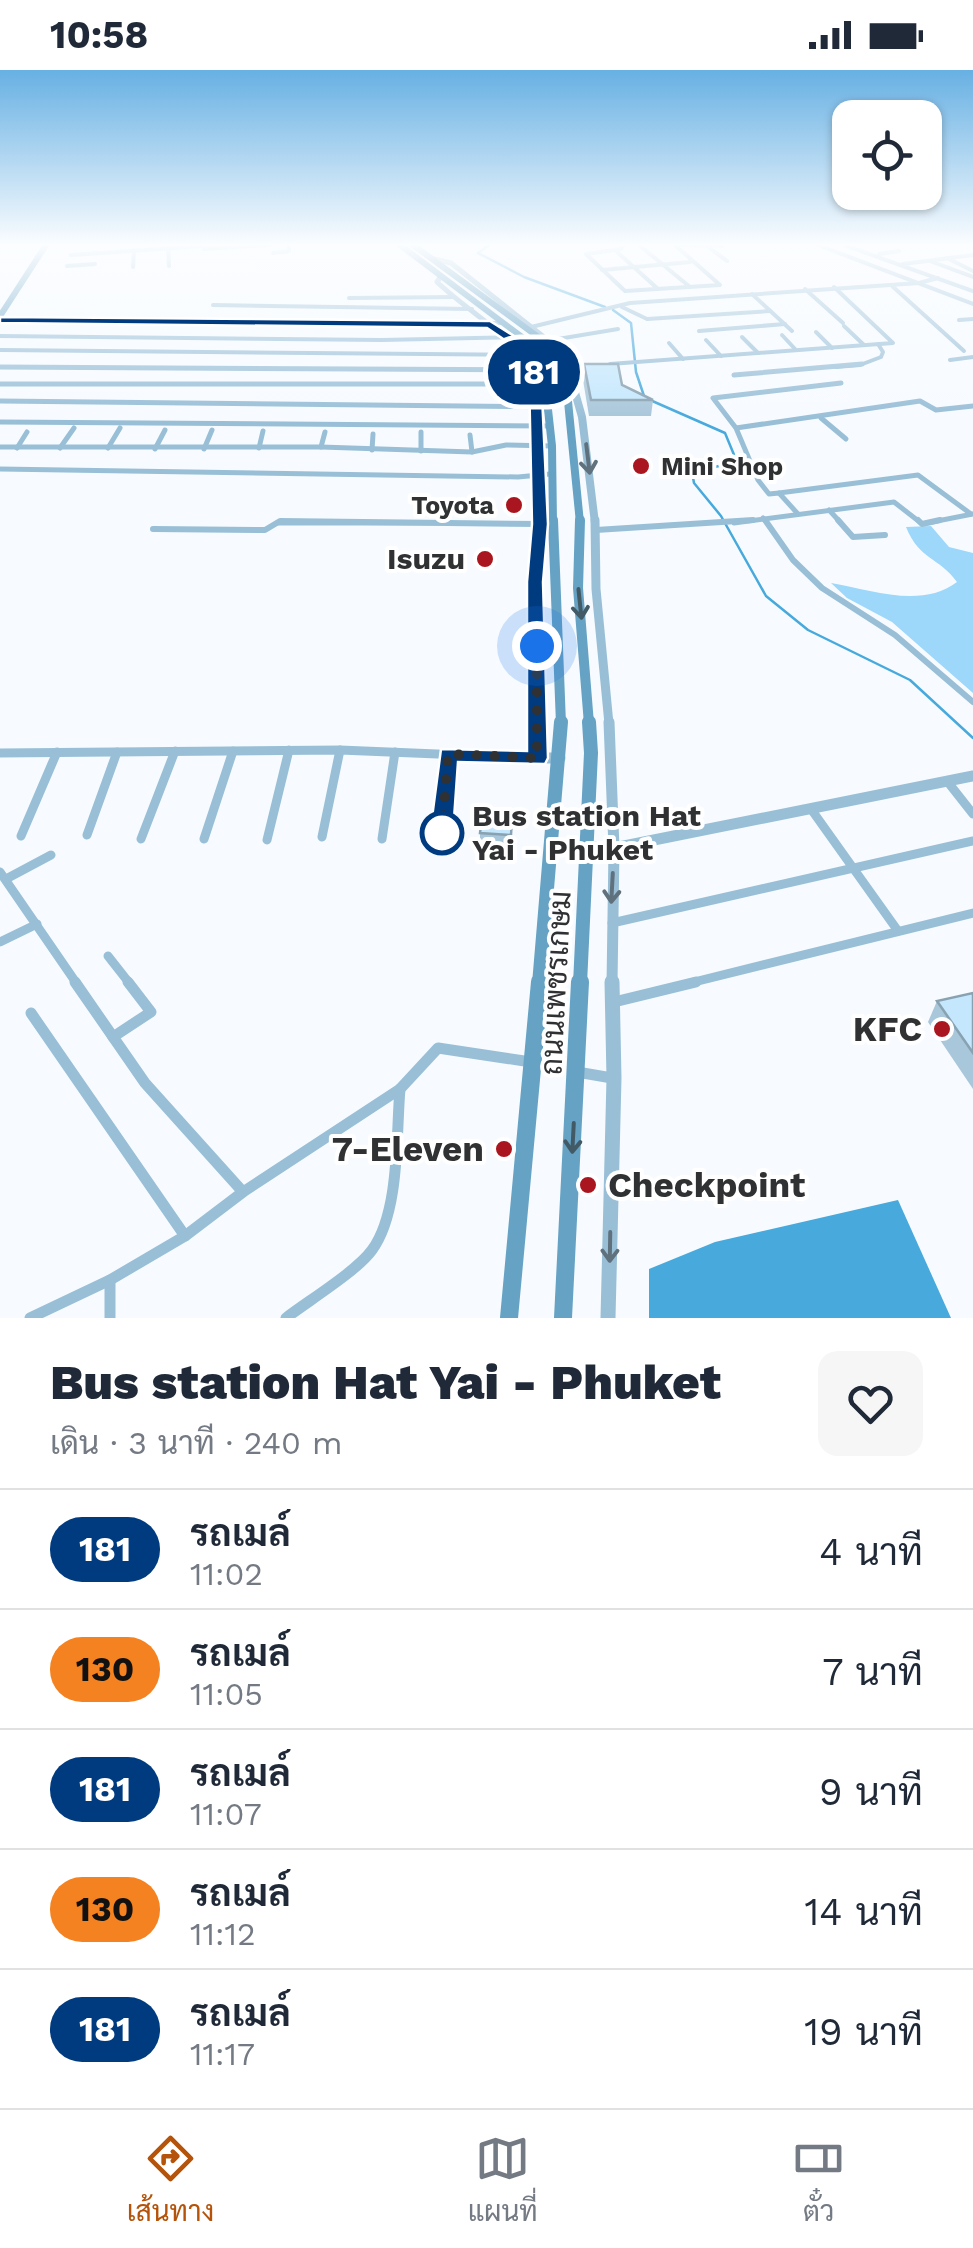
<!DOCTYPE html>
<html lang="th">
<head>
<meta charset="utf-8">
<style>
	body { margin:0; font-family:"Work Sans",Sarabun,sans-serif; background:#f6f6f7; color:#1f2937; height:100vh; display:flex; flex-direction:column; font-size:38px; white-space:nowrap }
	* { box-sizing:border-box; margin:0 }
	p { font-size:32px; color:#747a83 }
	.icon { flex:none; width:55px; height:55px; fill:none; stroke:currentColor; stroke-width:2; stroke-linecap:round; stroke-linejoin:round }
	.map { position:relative; height:1248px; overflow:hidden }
	.sheet { display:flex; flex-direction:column; background:#fff; flex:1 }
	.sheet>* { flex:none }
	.badge { padding:0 20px; border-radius:32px; font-size:35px; line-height:65px }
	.fabs { position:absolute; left:832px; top:30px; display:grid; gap:20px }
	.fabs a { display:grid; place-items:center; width:110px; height:110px; border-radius:20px; background:#fff; box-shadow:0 2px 8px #0004; font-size:50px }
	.you { position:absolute; width:50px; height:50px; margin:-25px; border:8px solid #fff; border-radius:50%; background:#1a73e8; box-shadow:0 0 0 15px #1a73e833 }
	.map>.badge { position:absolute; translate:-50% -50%; box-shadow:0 0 0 5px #fff }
	.round { display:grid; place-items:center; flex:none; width:105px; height:105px; border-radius:20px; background:#f6f6f7 }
	.overview { display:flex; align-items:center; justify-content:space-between; height:170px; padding:0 50px }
	h1 { font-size:48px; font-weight:800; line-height:75px }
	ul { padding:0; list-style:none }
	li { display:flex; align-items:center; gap:30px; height:120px; padding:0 50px; border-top:2px solid #e0e1e3 }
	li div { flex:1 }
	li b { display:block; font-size:38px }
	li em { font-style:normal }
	li .badge { min-width:110px; font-weight:700; text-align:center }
	.status { display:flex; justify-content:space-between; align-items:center; height:70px; padding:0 50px; background:#fff; direction:ltr }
	.status svg { height:28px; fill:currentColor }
	.tab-bar { display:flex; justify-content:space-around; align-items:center; height:140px; border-top:2px solid #e0e1e3; background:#fff; font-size:28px; color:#747a83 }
	.tab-bar a { display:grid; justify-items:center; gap:5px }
	.tab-bar .active { color:#b45309 }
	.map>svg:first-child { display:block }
	.green { fill:#9dd7f9 }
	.water { fill:#47a9dc }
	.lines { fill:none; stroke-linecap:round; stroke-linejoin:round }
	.stream { stroke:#47a9dc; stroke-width:2.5 }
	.minor-far4 { stroke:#99bfd7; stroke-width:4 }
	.minor-far3 { stroke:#99bfd7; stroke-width:5 }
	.minor-far2 { stroke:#99bfd7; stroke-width:6 }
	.minor-far1 { stroke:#99bfd7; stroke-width:9 }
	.minor { stroke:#99bfd7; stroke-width:11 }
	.tertiary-far4 { stroke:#99bfd7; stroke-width:5 }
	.tertiary-far3 { stroke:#99bfd7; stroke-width:8 }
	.tertiary-far2 { stroke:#99bfd7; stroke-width:9 }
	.tertiary-far1 { stroke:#99bfd7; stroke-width:11 }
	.tertiary { stroke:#99bfd7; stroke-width:15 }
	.secondary-far4 { stroke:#66a2c4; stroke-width:6 }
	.secondary-far3 { stroke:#66a2c4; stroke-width:8 }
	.secondary-far2 { stroke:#66a2c4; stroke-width:10 }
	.secondary-far1 { stroke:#66a2c4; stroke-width:14 }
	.secondary { stroke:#66a2c4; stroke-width:18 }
	.wall { fill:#a9c7da }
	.building { fill:#c4e7fd; stroke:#89a2b1; stroke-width:2.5 }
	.oneway { stroke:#5f717d }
	.oneway2 { stroke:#425966 }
	.line { fill:#003b80; stroke:#fff; stroke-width:2.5 }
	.walk { stroke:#2f3133; stroke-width:10; stroke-dasharray:0 18 }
	.poi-dot { fill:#aa161f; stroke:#fff; stroke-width:4 }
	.stop-dot { fill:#fff; stroke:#003b80; stroke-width:5 }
	.labels { text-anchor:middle; stroke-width:8; stroke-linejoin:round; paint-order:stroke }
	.far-poi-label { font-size:25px; font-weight:bold; fill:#2f3133; stroke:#fff; text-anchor:start }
	.poi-label { font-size:30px; font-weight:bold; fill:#2f3133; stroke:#fff; text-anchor:end }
	.stop-label { font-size:30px; font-weight:bold; fill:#2f3133; stroke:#fff; text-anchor:start }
	.street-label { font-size:30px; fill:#2f3133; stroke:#fff }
	.near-poi-label { font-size:35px; font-weight:bold; fill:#2f3133; stroke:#fff; text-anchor:end }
</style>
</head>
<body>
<div class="status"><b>10:58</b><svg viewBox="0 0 49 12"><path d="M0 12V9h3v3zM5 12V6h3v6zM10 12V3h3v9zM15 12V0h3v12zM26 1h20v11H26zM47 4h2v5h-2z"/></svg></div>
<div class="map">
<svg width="973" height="1248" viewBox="0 0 973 1248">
	<rect width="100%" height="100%" fill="#f7fbff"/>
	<!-- green -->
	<path class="green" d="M 931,456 L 949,477 L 973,483 L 973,623 L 892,552 L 847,528 L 831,513 C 871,520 922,539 957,512 C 938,486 920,491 906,457 Z"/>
	<!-- water -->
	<path class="water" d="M 898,1130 L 951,1248 L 649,1248 L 649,1199 L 715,1172 Z"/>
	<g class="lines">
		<!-- stream -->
		<g class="stream">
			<path d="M 489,175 L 478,183 L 524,207 L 605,237"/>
			<path d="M 613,240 L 631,253 L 636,302 L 644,326"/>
			<path d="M 650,330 L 725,363 L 737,392 L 692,402 L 694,413 L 721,446 L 766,526 L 808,560 L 910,610 L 973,668"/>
		</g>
		<!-- minor-far4 -->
		<g class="minor-far4">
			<path d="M 623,175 L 621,179 L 586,184 L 625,221 L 720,215 L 675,175"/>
			<path d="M 639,175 L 690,217"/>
			<path d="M 679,175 L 723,176"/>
			<path d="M 818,175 L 973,234"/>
			<path d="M 844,175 L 973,221"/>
			<path d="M 707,176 L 727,191"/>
			<path d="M 168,178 L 169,196"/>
			<path d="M 204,179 L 270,175"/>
			<path d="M 615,180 L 658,219"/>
			<path d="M 273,183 L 289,181 L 289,175"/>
			<path d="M 879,184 L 899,181"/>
			<path d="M 71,185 L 204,176"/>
			<path d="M 947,188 L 973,201"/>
			<path d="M 930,191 L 973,207"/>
			<path d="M 903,194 L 973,185"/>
			<path d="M 67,196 L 95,194"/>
			<path d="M 133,197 L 134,180"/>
			<path d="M 602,200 L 690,192"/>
			<path d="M 891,215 L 964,281"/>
			<path d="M 805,219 L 843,253"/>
			<path d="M 752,224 L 792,261"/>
			<path d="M 349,228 L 453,227"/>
			<path d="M 213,235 L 472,239"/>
			<path d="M 622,237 L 647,249 L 770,241"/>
			<path d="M 0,250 L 502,253"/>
			<path d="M 959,250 L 973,249"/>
			<path d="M 844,256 L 864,275"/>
			<path d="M 527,258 L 630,233 L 919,213 L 938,208"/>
			<path d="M 699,261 L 785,254"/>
			<path d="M 816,262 L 832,278"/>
			<path d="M 782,265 L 796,280"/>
			<path d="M 0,266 L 382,270 L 522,267"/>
			<path d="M 742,267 L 758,283"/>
			<path d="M 552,270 L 618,259"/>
			<path d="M 706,270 L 721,286"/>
			<path d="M 669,273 L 683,289"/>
			<path d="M 0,280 L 525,285"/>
			<path d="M 950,290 L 973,287"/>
			<path d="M 610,294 L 893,273 L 834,217"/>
			<path d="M 836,297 L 860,295 L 881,287 L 883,282 L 878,274"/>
		</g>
		<!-- minor-far3 -->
		<g class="minor-far3">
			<path d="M 0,297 L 537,300"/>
			<path d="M 734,305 L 862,294"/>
			<path d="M 0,314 L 546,314"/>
			<path d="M 0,331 L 550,337"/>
			<path d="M 821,348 L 846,369"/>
			<path d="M 0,352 L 549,356"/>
			<path d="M 736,358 L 920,331 L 936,340 L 973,336"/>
			<path d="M 421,362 L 421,381"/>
			<path d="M 470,365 L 472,382"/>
			<path d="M 0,377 L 321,377 L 472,382 L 506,375 L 552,376"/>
			<path d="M 321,377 L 325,362"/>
			<path d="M 17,378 L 27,362"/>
			<path d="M 60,378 L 74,358"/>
			<path d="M 108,378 L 120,358"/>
			<path d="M 259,378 L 263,361"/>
			<path d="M 155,379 L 165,360"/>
			<path d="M 204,379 L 212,360"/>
			<path d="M 372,380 L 373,364"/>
			<path d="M 0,399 L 518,407 L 550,404"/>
			<path d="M 779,423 L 918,405 L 971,444"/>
			<path d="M 829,440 L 841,453"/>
			<path d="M 798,444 L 779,423 L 769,424 L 758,410 L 736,358 L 713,328 L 841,313"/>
			<path d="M 763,448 L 767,453"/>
			<path d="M 277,453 L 452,453"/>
			<path d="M 734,453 L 894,432 L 921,453"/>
			<path d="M 927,453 L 973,444"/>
		</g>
		<!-- minor-far2 -->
		<g class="minor-far2">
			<path d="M 765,450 L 793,490 L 822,518 L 895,565 L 973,632"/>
			<path d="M 838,450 L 853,467 L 885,465"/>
			<path d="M 918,450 L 922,454 L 940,450"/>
			<path d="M 153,459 L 265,460 L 280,451 L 540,454"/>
			<path d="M 596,460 L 753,450"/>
		</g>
		<!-- minor-far1 -->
		<g class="minor-far1">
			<path d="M 0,683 L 340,680 L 537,688"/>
			<path d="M 947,711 L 973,744"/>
			<path d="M 811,739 L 898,861"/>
			<path d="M 442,763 L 449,684"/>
			<path d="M 87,765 L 117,682"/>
			<path d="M 21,766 L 57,682"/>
			<path d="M 322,767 L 340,680"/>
			<path d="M 141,769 L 175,681"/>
			<path d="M 204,769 L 233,681"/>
			<path d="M 382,769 L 395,682"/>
			<path d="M 267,770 L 289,680"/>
			<path d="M 0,802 L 77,914"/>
			<path d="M 6,809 L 51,785"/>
			<path d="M 612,853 L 973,771"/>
			<path d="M 0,872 L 37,854"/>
			<path d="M 108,886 L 130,914"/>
			<path d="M 686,914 L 973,843"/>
		</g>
		<!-- minor -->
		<g class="minor">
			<path d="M 75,912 L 145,1013 L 243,1122"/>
			<path d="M 614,932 L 696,912"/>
			<path d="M 31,943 L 185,1166"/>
			<path d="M 113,967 L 151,942 L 128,912"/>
			<path d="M 577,1002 L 612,1008"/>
			<path d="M 110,1210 L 110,1248"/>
			<path d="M 30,1248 L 110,1210 L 185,1166 L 243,1122 L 400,1019 L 438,978 L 531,992"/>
			<path d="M 286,1248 C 308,1231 357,1201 372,1180 C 400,1142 396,1064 400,1019"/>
		</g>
		<!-- tertiary-far4 -->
		<g class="tertiary-far4">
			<path d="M 434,189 L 451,193 L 564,283 L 568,297"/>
			<path d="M 441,206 L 437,212 C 470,243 504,260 532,297"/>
		</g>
		<!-- tertiary-far3 -->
		<g class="tertiary-far3">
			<path d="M 530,294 L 534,300 L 540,453"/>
			<path d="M 567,294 L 582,347 L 595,453"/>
		</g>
		<!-- tertiary-far2 -->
		<g class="tertiary-far2">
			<path d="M 595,450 L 596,519 L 609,654"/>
			<path d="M 537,654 L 535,511 L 540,450"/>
		</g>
		<!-- tertiary-far1 -->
		<g class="tertiary-far1">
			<path d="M 537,652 L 537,688 L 560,688"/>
			<path d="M 609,652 L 614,778 L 612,914"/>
			<path d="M 587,776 L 614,778 L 973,706"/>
		</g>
		<!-- tertiary -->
		<path class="tertiary" d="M 608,1248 L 614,1008 L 612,912"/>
		<!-- secondary-far4 -->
		<g class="secondary-far4">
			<path d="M 400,175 L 522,267 L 544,297"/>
			<path d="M 413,175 L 545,272 L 562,297"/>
			<path d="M 0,246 L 46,175"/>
		</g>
		<!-- secondary-far3 -->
		<g class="secondary-far3">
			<path d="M 543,294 L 552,376 L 553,453"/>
			<path d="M 561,294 L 566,311 L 580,453"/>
		</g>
		<!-- secondary-far2 -->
		<g class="secondary-far2">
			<path d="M 553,450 L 561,654"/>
			<path d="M 580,450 L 578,518 L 589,654"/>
		</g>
		<!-- secondary-far1 -->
		<g class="secondary-far1">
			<path d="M 539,914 L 561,652"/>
			<path d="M 580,914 L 591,683 L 589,652"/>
		</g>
		<!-- secondary -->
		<g class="secondary">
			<path d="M 509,1248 L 540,912"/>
			<path d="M 563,1248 L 580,912"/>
		</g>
	</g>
	<!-- wall -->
	<g class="wall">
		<path d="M 584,294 L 622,315 L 653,330 L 651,346 L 589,346 L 583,310 Z"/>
		<path d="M 512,748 L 510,780 L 480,778 L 480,763 Z"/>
		<path d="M 973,923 L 973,1019 L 928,952 L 937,931 Z"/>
	</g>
	<!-- building -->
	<g class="building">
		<path d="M 584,294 L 618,294 L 622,315 L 653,330 L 591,330 Z"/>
		<path d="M 482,746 L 512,748 L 511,765 L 480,763 Z"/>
		<path d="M 973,923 L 973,983 L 937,931 Z"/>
	</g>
	<!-- one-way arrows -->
	<defs><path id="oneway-shaft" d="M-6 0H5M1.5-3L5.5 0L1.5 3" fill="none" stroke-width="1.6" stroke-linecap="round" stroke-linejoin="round" transform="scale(2.5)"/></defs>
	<g class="oneway">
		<use href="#oneway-shaft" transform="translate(588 389) rotate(83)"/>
		<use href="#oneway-shaft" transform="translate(612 818) rotate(93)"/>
		<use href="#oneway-shaft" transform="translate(610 1177) rotate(91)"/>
	</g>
	<g class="oneway2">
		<use href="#oneway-shaft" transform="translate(580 534) rotate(84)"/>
		<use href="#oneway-shaft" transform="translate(573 1068) rotate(93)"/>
	</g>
	<!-- sky -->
	<linearGradient id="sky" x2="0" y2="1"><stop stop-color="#67b0e3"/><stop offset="0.5" stop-color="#fbfdff"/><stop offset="1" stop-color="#fbfdff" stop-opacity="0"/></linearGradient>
	<rect width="973" height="349" fill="url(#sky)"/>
	<!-- line -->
	<path class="line" d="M 0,247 L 490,251 L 514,266 L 541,304 L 548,454 L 543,512 L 548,688 L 545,694 L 458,692 L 453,763 L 450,769 L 433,769 L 430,763 L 441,679 L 527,681 L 527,512 L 532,454 L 529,304 L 506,271 L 487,258 L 0,253 Z"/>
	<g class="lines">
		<!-- walk -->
		<path class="walk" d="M 442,763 L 448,684 L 537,688 L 537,576"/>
	</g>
	<!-- markers -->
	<g class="poi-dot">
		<circle cx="641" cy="396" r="10"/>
		<circle cx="514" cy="435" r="10"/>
		<circle cx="485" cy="489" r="10"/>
		<circle cx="942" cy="959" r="10"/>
		<circle cx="504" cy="1079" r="10"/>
		<circle cx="588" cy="1115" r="10"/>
	</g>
	<circle class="stop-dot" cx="442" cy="763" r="20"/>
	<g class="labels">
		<!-- far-poi labels -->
		<g class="far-poi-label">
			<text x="661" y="405">Mini Shop</text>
			<text x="494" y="444" text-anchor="end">Toyota</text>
		</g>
		<!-- poi labels -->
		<g class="poi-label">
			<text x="465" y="499">Isuzu</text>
		</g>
		<!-- stop labels -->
		<g class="stop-label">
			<text x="472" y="756">Bus station Hat<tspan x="472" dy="34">Yai - Phuket</tspan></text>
		</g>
		<!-- street labels -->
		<g class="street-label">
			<text transform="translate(556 913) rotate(-87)" y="10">ถนนเพชรเกษม</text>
		</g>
		<!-- near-poi labels -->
		<g class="near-poi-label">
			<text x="922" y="971">KFC</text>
			<text x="484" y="1091">7-Eleven</text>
			<text x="608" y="1127" text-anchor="start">Checkpoint</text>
		</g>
	</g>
</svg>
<div class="fabs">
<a><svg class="icon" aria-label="locate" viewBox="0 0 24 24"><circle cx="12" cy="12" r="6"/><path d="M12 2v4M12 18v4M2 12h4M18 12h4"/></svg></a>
</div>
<div class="you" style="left:537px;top:576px"></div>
<b class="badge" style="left:534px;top:302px;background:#003b80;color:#fff">181</b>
</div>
<section class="sheet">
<div class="overview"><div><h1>Bus station Hat Yai - Phuket</h1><p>เดิน · 3 นาที · 240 m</p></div><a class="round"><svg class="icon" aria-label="heart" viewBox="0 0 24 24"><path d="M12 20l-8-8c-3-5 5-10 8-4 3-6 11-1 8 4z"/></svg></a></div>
<ul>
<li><span class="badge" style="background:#003b80;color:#fff">181</span><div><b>รถเมล์</b><p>11:02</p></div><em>4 นาที</em></li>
<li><span class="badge" style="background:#f58220;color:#111">130</span><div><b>รถเมล์</b><p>11:05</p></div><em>7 นาที</em></li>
<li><span class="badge" style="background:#003b80;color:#fff">181</span><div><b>รถเมล์</b><p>11:07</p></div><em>9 นาที</em></li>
<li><span class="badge" style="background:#f58220;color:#111">130</span><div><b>รถเมล์</b><p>11:12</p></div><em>14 นาที</em></li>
<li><span class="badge" style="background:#003b80;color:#fff">181</span><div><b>รถเมล์</b><p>11:17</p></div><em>19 นาที</em></li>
</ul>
</section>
<nav class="tab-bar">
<a class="active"><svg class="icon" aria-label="directions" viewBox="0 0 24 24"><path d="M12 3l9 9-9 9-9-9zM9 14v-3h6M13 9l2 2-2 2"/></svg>เส้นทาง</a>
<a><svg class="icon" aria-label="map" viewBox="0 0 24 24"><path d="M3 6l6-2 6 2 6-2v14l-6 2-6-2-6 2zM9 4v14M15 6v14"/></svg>แผนที่</a>
<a><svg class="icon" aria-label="tickets" viewBox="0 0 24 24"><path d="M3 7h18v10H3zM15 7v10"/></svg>ตั๋ว</a>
</nav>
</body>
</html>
